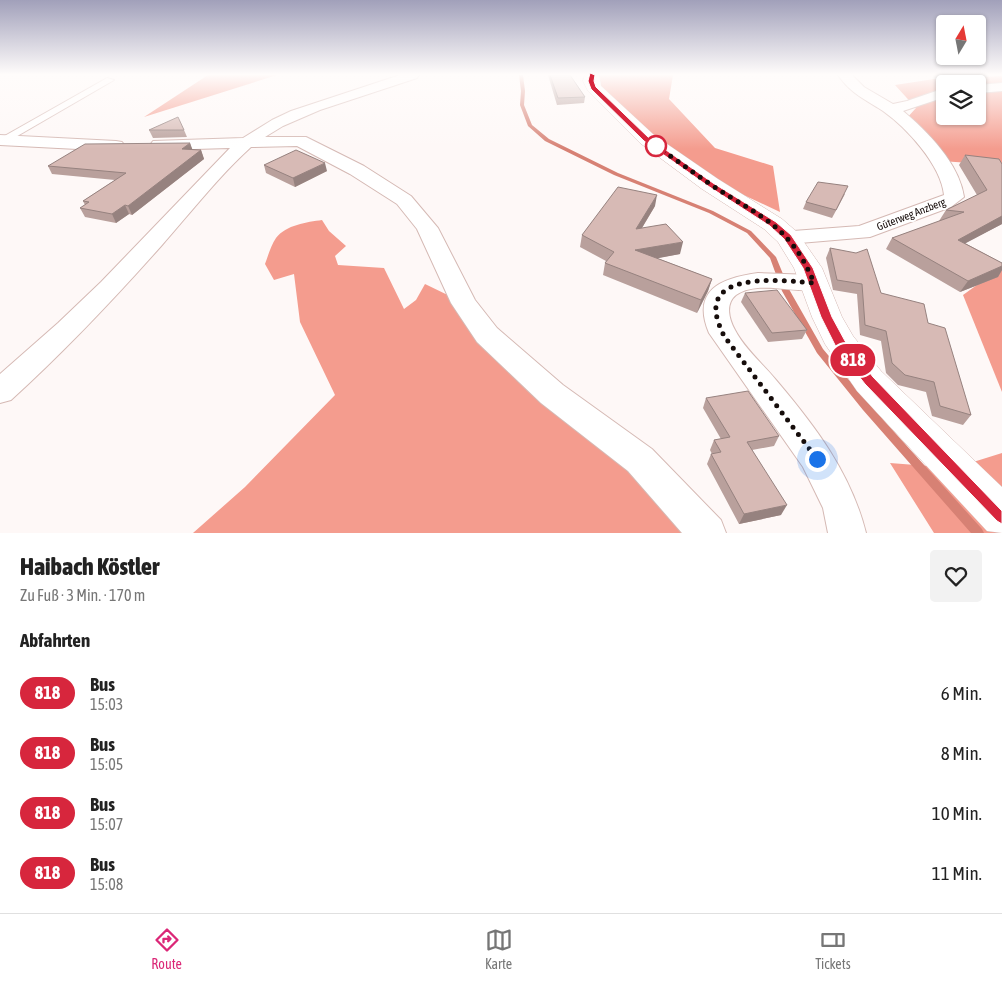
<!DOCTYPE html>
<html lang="de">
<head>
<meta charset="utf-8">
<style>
	body { margin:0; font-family:"Asap Condensed",sans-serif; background:#f2f2f2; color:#222; height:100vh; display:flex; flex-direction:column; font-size:19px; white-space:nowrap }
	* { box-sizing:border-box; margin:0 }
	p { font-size:16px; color:#767676 }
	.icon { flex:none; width:28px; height:28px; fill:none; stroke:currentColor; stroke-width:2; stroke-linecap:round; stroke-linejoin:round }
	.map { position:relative; height:533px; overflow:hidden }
	.details { display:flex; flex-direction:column; background:#fff; flex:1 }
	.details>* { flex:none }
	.badge { padding:0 10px; border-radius:16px; font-size:18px; line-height:32px }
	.needle { width:32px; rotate:10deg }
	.buttons { position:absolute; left:936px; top:15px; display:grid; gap:10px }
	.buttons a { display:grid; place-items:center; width:50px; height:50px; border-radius:5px; background:#fff; box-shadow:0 1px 4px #0004; font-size:25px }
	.you { position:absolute; width:25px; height:25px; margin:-12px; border:4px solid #fff; border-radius:50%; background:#1a73e8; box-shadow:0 0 0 8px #1a73e833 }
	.map>.badge { position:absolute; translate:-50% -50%; box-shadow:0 0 0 2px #fff }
	h2 { padding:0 20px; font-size:19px; line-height:45px }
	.round { display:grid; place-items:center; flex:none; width:52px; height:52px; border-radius:5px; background:#f2f2f2 }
	.head { display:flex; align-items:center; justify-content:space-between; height:85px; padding:0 20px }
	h1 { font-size:24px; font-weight:800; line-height:38px }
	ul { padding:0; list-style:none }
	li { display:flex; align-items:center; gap:15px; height:60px; padding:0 20px }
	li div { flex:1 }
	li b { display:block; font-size:19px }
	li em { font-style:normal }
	li .badge { min-width:55px; font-weight:700; text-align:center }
	.dock { display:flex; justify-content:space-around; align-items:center; height:70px; border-top:1px solid #e0e0e0; background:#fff; font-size:14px; color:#767676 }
	.dock a { display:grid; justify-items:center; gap:2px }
	.dock .active { color:#db2777 }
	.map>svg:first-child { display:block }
	.forest { fill:#f49c8e; fill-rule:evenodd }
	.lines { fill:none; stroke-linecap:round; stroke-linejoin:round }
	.stream { fill:#d78174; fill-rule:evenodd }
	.service-casing { stroke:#d5b9b4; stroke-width:2 }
	.minor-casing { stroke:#d5b9b4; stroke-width:2 }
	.secondary-casing { stroke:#d5b9b4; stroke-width:1 }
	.service { fill:#fff; fill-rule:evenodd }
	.minor { fill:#fff; fill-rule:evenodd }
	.secondary { fill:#fff; fill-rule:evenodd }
	.wall { fill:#b9a09c }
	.shaded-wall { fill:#96827f }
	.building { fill:#d7bab5; stroke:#96827f }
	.line { fill:#d7263d; stroke:#fff }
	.walk { stroke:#160d0b; stroke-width:5; stroke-dasharray:0 9 }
	.stop-dot { fill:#fff; stroke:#d7263d; stroke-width:2.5 }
	.labels { text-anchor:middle; stroke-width:4; stroke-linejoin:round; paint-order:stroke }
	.far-street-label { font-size:11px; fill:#160d0b; stroke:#fff }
</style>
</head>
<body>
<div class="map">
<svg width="1002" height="533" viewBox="0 0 1002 533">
	<rect width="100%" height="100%" fill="#fef8f7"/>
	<!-- forest -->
	<g class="forest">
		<path d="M 208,75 L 277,75 L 144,117 Z"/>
		<path d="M 598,75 L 673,75 L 669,99 L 715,148 L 773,166 L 780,212 L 720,184 L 662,146 L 598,87 Z"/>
		<path d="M 1002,76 L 1002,168 L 999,165 L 941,161 L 906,119 L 916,108 L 895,85 L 934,79 ZM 945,84 L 978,84 L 978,116 L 945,116 Z"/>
		<path d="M 322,220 L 329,231 L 346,246 L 335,256 L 338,265 L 384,268 L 404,309 L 416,300 L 425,284 L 458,300 L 711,533 L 193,533 L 245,487 L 335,395 L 300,322 L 294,274 L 274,280 L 265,264 C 268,256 271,245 276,238 C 286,225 307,222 322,220 Z"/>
		<path d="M 1002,267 L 1002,392 L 963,295 Z"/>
		<path d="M 1002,453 L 1002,533 L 934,533 L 890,463 L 954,468 Z"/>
	</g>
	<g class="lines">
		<!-- stream -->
		<path class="stream" d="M 519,75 L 523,75 L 525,91 L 524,105 L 532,125 L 549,139 L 618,173 L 713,211 L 751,231 L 776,257 L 790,291 L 823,349 L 869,404 L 982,529 L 984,533 L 971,533 L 863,410 L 817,353 L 782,291 L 770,258 L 747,233 L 709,213 L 614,175 L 545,141 L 528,126 L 520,105 L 521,91 Z"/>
		<!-- service casing -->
		<g class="service-casing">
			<path id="service" d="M 107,78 L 114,80 L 7,142 L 0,141 L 1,138 Z"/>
		</g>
		<!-- minor casing -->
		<g class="minor-casing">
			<g id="minor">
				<path d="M 400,75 L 419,75 L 417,78 L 320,110 L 283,126 L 265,137 L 306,137 L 364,166 L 411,196 L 438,228 L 475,300 L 497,328 L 563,385 L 652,449 L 721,520 L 726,533 L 682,533 L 628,471 L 541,403 L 477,342 L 451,303 L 417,229 L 397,204 L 350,174 L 297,146 L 251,147 C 218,177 191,212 162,245 C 114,299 65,351 11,400 L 0,403 L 0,374 L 58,323 L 101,282 L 230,148 L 159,150 L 153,149 L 150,145 L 153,141 L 243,138 L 272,120 L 291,111 Z"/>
				<path d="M 838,75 L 852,75 L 864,87 L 893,104 L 907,101 L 945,88 L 945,97 L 903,111 C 928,132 959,163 964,197 L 951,207 L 870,237 L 788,244 L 780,242 L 777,237 L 780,232 L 859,226 L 944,195 C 941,165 907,128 883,111 C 866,100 850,93 838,75 Z"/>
				<path d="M 1002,83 L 1002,91 L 978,93 L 978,85 Z"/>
				<path d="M 0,135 L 116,141 L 122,142 L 125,146 L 122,150 L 116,151 L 0,145 Z"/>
				<path d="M 758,273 L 814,275 L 823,277 L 826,283 L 823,289 C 798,295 758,279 736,295 C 725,304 729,319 735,330 C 744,348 763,364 776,380 C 815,426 851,473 866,533 L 828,533 L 823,508 L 803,467 L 709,333 C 691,290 721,278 758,273 Z"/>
			</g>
		</g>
		<!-- secondary casing -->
		<g class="secondary-casing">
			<path id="secondary" d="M 585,75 L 599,75 L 601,86 L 654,135 L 718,179 L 782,219 L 797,232 L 822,268 L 842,317 L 853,336 L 881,371 L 1002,487 L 1002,533 L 987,531 L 857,391 L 825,344 L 812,317 L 794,268 L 778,242 L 764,229 L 702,189 L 640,143 L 588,91 L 583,81 Z"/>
		</g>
		<!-- service -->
		<use href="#service" class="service"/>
		<!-- minor -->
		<use href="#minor" class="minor"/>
		<!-- secondary -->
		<use href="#secondary" class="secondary"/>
	</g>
	<!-- wall -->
	<g class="wall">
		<path d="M 548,75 L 570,75 L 585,97 L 584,103 L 557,105 Z"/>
		<path d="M 149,130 L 184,130 L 187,137 L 153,138 Z"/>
		<path d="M 190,143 L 192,150 L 201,150 L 204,159 L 132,215 L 129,214 L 116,223 L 85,217 L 80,208 L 85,205 L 83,201 L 115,180 L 52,174 L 48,166 Z"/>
		<path d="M 965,155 L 1002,164 L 1002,224 L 965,243 L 1002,263 L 1002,270 L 998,277 L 960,292 L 886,249 L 892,238 L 940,221 L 939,221 L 946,210 L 977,195 L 959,165 Z"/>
		<path d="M 264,165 L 327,171 L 295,187 L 266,173 Z"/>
		<path d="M 845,194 L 832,218 L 803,209 L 806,202 Z"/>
		<path d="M 655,206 L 642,228 L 680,254 L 657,258 L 712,279 L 708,291 L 697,313 L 603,275 L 605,263 L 606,261 L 580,247 L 582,235 Z"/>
		<path d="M 830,248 L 881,293 L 928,323 L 971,415 L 963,425 L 932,416 L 926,392 L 898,385 L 886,373 L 881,341 L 860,335 L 857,294 L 833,290 L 826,258 Z"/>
		<path d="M 745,293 L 807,330 L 802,339 L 768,342 L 741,302 Z"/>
		<path d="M 706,398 L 779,436 L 774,446 L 752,450 L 781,515 L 739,524 L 707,464 L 711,454 L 712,454 L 710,450 L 714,440 L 721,439 L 703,408 Z"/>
	</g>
	<!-- shaded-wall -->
	<g class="shaded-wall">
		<path d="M 190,143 L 193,151 L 182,149 Z"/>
		<path d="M 201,150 L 204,159 L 132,215 L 128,206 Z"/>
		<path d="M 325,163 L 327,171 L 295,187 L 293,178 Z"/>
		<path d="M 657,195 L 655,206 L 634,241 L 636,229 Z"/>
		<path d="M 125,205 L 129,214 L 116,223 L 112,214 Z"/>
		<path d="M 1002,213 L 1002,224 L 951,251 L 958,240 Z"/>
		<path d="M 683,242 L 680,254 L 633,263 L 635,250 Z"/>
		<path d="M 1002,266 L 1002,270 L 998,277 L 960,292 L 968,281 Z"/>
		<path d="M 712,279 L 708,291 L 697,313 L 701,300 Z"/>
		<path d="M 787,505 L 781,515 L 739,524 L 744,514 Z"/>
	</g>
	<!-- building -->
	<g class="building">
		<path d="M 550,75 L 570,75 L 585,97 L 558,98 Z"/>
		<path d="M 178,117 L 184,130 L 149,130 Z"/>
		<path d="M 190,143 L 182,149 L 201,150 L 128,206 L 125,205 L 112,214 L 80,208 L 89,202 L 83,201 L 126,173 L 48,166 L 85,144 Z"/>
		<path d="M 296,150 L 325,163 L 293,178 L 264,165 Z"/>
		<path d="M 965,155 L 999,159 L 1002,164 L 1002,216 L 958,240 L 1002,263 L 1002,266 L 968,281 L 892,238 L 964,212 L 946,210 L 987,190 Z"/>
		<path d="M 818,182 L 848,186 L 836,210 L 806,202 Z"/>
		<path d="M 618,187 L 657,195 L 636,229 L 666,224 L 683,242 L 635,250 L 712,279 L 701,300 L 605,263 L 614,252 L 582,235 Z"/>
		<path d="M 830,248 L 856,253 L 867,249 L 881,293 L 924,304 L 928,323 L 945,328 L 971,415 L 940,406 L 934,382 L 905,375 L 892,363 L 886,331 L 865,325 L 862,284 L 837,280 Z"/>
		<path d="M 777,290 L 807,330 L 772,333 L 745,293 Z"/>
		<path d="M 748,391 L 779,436 L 747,442 L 787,505 L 744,514 L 711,454 L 721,452 L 714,440 L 730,437 L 706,398 Z"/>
	</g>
	<!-- sky -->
	<linearGradient id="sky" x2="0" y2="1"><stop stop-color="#a1a0ba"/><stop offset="0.5" stop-color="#fffcfb"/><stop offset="1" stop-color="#fffcfb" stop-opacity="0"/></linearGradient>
	<rect width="1002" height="149" fill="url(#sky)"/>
	<!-- line -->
	<path class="line" d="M 590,73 L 595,75 L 594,81 L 596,87 L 649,138 L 713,183 L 776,222 L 791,235 L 813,268 L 832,317 L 845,341 L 873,377 L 1002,511 L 1002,524 L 997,521 L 865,384 L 836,347 L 821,317 L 803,268 L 784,239 L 770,226 L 708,186 L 644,141 L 591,89 L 588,81 Z"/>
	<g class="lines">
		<!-- walk -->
		<path class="walk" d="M 656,146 C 674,158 692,172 710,184 C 758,216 791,225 814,283 C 790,281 720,272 716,306 C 715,317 720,327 724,336 L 817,459"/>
	</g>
	<!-- markers -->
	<circle class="stop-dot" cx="656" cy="146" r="10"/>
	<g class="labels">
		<!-- far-street labels -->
		<g class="far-street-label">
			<text transform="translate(911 214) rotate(-21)" y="4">Güterweg Anzberg</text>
		</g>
	</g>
</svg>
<div class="buttons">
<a><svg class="needle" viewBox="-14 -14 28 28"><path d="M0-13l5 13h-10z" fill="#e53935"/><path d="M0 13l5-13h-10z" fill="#767676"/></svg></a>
<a><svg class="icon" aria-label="layers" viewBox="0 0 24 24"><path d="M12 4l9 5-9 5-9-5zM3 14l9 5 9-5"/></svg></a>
</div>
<div class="you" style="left:817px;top:459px"></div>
<b class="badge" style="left:853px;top:360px;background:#d7263d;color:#fff">818</b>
</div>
<section class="details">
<div class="head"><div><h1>Haibach Köstler</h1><p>Zu Fuß · 3 Min. · 170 m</p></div><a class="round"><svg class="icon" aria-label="heart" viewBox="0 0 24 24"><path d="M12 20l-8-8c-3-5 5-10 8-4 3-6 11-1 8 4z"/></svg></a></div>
<h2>Abfahrten</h2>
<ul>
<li><span class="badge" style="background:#d7263d;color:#fff">818</span><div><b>Bus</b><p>15:03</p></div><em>6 Min.</em></li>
<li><span class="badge" style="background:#d7263d;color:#fff">818</span><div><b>Bus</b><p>15:05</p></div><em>8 Min.</em></li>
<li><span class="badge" style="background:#d7263d;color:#fff">818</span><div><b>Bus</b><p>15:07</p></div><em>10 Min.</em></li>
<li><span class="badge" style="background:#d7263d;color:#fff">818</span><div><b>Bus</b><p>15:08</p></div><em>11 Min.</em></li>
</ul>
</section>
<nav class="dock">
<a class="active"><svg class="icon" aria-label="directions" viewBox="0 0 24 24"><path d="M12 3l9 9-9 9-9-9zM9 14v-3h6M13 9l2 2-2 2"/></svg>Route</a>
<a><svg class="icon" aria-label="map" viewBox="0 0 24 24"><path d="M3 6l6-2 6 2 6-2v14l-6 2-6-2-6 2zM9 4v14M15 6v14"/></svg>Karte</a>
<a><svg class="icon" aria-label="tickets" viewBox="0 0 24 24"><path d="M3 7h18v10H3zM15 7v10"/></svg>Tickets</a>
</nav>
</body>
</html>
